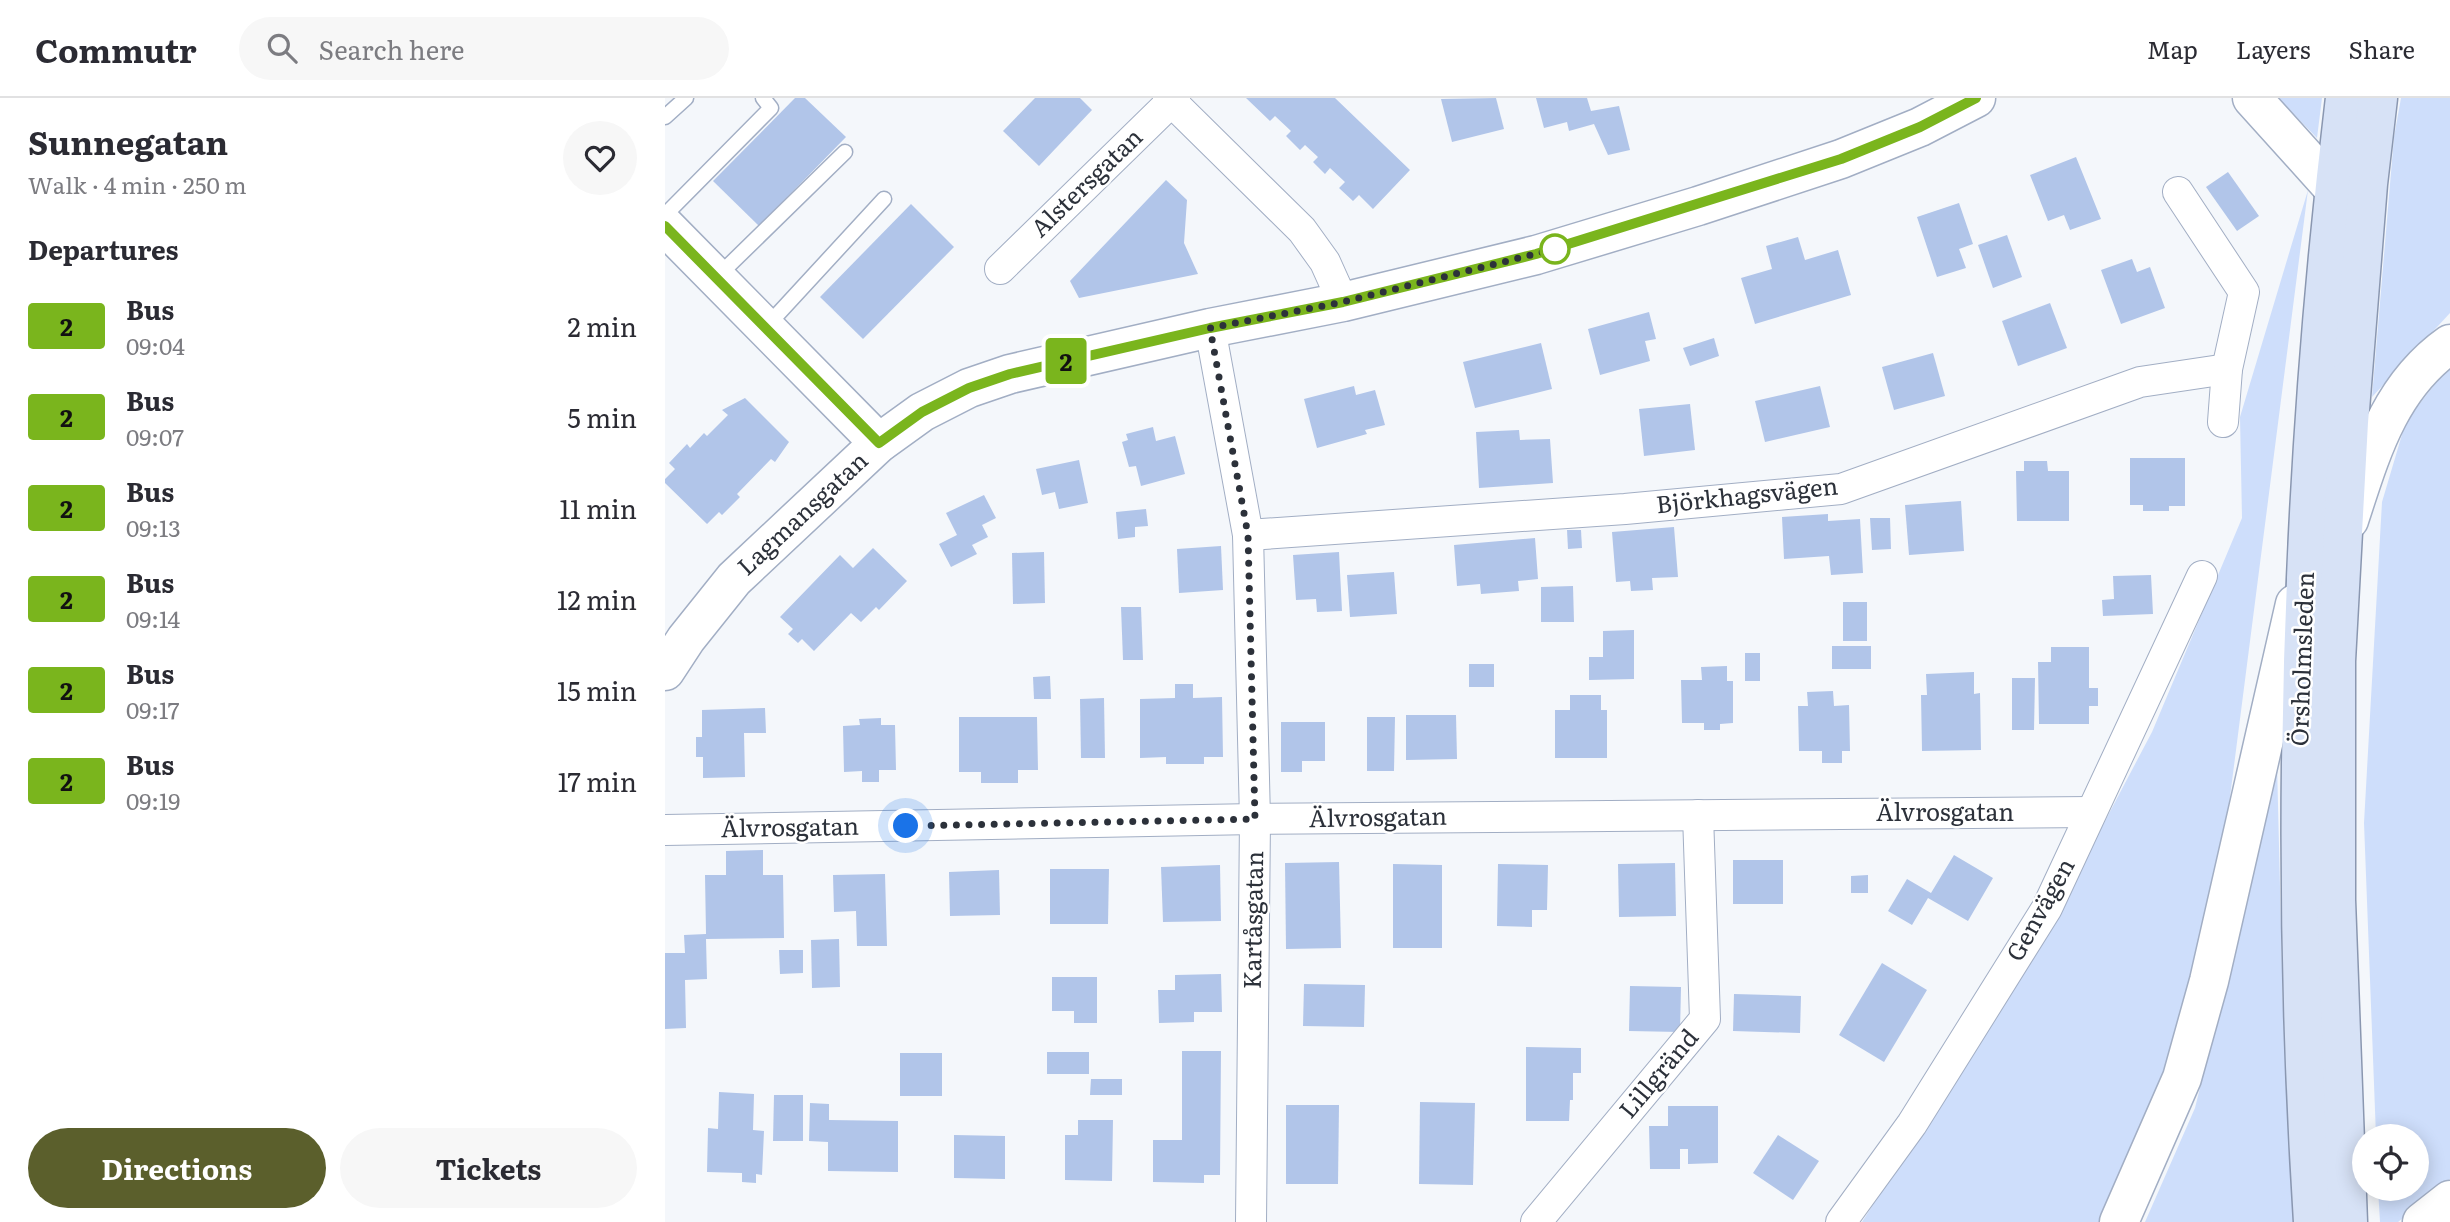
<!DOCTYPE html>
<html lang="en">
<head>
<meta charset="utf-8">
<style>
	body { margin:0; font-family:Literata,serif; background:#f7f7f7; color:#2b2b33; height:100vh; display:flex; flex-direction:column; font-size:26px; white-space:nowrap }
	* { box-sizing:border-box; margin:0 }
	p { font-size:23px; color:#7c7c81 }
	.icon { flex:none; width:38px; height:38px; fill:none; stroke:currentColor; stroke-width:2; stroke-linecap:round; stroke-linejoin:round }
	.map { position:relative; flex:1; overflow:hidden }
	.side { display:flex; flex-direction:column; background:#fff; width:665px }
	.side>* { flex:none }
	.badge { padding:0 14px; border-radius:5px; font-size:24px; line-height:46px }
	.controls { position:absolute; left:1687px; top:1026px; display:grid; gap:14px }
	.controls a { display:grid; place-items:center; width:77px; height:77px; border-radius:50%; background:#fff; box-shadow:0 4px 18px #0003; font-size:35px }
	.you { position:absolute; width:35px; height:35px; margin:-18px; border:5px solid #fff; border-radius:50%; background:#1a73e8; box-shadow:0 0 0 10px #1a73e833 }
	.map>.badge { position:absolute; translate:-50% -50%; box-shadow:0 0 0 4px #fff }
	h2 { padding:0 28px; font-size:26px; line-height:63px }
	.round { display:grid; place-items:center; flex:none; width:74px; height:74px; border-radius:37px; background:#f7f7f7 }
	.head { display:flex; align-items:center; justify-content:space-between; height:119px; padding:0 28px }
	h1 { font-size:33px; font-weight:700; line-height:52px }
	.cta { display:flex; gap:14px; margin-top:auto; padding:14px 28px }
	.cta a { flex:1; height:80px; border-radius:42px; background:#5b5f2c; color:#fff; font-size:28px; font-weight:700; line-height:80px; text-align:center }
	.cta a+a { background:#f7f7f7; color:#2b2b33 }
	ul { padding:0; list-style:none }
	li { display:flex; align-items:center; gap:21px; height:91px; padding:0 28px }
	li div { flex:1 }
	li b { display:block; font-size:26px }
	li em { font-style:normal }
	li .badge { min-width:77px; font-weight:700; text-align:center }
	header { display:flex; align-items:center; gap:42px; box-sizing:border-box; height:98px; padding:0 35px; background:#fff; border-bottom:2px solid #e1e1e2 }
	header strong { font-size:33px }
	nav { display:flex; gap:38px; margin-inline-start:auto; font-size:24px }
	.search { width:490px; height:63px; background:#f7f7f7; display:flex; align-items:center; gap:18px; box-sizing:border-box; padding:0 24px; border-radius:38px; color:#7c7c81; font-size:26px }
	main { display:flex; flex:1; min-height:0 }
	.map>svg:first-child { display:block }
	.green { fill:#cedefb }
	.building { fill:#b1c5e9 }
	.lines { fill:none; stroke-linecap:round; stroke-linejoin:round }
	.lane-casing { stroke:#a2aec4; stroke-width:17 }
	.street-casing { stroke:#a2aec4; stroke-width:32 }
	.secondary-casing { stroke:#a2aec4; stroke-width:41 }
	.primary-casing { stroke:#8a97b0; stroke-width:41 }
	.lane { stroke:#fff; stroke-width:14 }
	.street { stroke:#fff; stroke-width:30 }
	.secondary { stroke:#fff; stroke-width:38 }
	.primary { stroke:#d7e2f6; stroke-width:38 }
	.line-casing { stroke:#fff; stroke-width:16 }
	.line { stroke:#7ab51d; stroke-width:10 }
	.walk { stroke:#2c313a; stroke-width:7; stroke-dasharray:0 12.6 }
	.stop-dot { fill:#fff; stroke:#7ab51d; stroke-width:3.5 }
	.labels { text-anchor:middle; stroke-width:5; stroke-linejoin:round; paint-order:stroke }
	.street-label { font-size:24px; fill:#2c313a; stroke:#fff }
</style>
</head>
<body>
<header>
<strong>Commutr</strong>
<div class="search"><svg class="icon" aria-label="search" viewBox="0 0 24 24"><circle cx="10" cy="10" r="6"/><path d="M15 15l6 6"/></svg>Search here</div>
<nav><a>Map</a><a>Layers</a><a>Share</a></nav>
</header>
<main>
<section class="side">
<div class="head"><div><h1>Sunnegatan</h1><p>Walk · 4 min · 250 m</p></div><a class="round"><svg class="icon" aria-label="heart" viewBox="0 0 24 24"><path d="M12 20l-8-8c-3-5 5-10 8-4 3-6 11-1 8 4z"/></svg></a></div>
<h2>Departures</h2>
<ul>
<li><span class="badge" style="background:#7ab51d;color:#111">2</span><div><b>Bus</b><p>09:04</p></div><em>2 min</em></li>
<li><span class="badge" style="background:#7ab51d;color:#111">2</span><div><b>Bus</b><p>09:07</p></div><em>5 min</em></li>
<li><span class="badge" style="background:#7ab51d;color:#111">2</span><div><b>Bus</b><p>09:13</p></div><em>11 min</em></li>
<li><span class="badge" style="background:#7ab51d;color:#111">2</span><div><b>Bus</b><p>09:14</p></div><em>12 min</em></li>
<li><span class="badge" style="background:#7ab51d;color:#111">2</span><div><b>Bus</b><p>09:17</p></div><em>15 min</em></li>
<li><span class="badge" style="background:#7ab51d;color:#111">2</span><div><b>Bus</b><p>09:19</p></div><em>17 min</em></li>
</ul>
<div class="cta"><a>Directions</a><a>Tickets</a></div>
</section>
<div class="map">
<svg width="1785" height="1124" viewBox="0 0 1785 1124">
	<rect width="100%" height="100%" fill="#f4f7fb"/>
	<!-- green -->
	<g class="green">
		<path d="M 1613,0 L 1657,0 L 1652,40 Z"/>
		<path d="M 1736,0 L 1785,0 L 1785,215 L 1707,299 L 1729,39 Z"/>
		<path d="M 1643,92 L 1557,761 L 1509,953 L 1437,1124 L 1197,1124 L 1382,833 L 1487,634 L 1577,420 L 1575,319 Z"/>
		<path d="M 1785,267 L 1785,1081 L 1733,1124 L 1715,1124 L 1713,1090 L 1752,1090 L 1752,1038 L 1711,1038 L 1699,725 L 1717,404 L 1741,323 Z"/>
		<path d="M 1611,624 L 1618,913 L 1629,1124 L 1480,1124 L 1530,1010 L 1569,852 Z"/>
	</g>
	<!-- building -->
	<g class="building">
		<path d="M 130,0 L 140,0 L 181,39 L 94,128 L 48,83 Z"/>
		<path d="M 370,0 L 415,0 L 427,12 L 374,68 L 338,33 Z"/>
		<path d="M 581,0 L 670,0 L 745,72 L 708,111 L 694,97 L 688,103 L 674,90 L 680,84 L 665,70 L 660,76 L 648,64 L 653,59 L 640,47 L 635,52 L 621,38 L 626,33 L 610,18 L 605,23 Z"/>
		<path d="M 831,0 L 839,31 L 787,44 L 776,1 Z"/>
		<path d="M 871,0 L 922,0 L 926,13 L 954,8 L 965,52 L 943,57 L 929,26 L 904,33 L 902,24 L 879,30 Z"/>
		<path d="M 1411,59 L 1436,121 L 1405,132 L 1399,117 L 1383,123 L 1365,77 Z"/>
		<path d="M 1563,74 L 1594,118 L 1572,133 L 1541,89 Z"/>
		<path d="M 501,82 L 522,102 L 519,145 L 533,176 L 414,200 L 405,183 Z"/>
		<path d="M 1294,105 L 1308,146 L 1294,151 L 1301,170 L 1272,179 L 1252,119 Z"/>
		<path d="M 246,106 L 289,149 L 198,241 L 155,199 Z"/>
		<path d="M 1342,137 L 1357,179 L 1328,190 L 1313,147 Z"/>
		<path d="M 1133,139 L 1140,162 L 1173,152 L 1186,197 L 1090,226 L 1076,180 L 1107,171 L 1101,148 Z"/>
		<path d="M 1467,161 L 1472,174 L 1485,169 L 1500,210 L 1456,226 L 1436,172 Z"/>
		<path d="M 1385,205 L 1402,250 L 1353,268 L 1337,223 Z"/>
		<path d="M 984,214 L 991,241 L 980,243 L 985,263 L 935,277 L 923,231 Z"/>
		<path d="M 1049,240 L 1054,258 L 1025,268 L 1018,250 Z"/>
		<path d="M 876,245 L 887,291 L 810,310 L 798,264 Z"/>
		<path d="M 1268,255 L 1280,298 L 1229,312 L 1217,269 Z"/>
		<path d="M 689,288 L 691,297 L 710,292 L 720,327 L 700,332 L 702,336 L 652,350 L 639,301 Z"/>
		<path d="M 1155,288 L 1165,329 L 1100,344 L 1090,303 Z"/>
		<path d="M 80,300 L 124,344 L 110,364 L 106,361 L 72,396 L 75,399 L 57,417 L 54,414 L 42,426 L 0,385 L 0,381 L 10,371 L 4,365 L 22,346 L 25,350 L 39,335 L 42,338 L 63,317 L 57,312 Z"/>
		<path d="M 1025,306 L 1030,352 L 979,358 L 974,311 Z"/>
		<path d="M 488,329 L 491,343 L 510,338 L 520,376 L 476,388 L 471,368 L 464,369 L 457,344 L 463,342 L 461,336 Z"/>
		<path d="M 854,332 L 855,342 L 885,341 L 888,385 L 814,390 L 811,334 Z"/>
		<path d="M 1465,360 L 1520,360 L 1520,408 L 1504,408 L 1504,413 L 1478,413 L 1478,407 L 1465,407 Z"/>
		<path d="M 414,362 L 423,405 L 394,411 L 390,394 L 377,397 L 371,371 Z"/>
		<path d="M 1359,363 L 1382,363 L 1383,373 L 1404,373 L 1404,423 L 1352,423 L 1351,373 L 1359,373 Z"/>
		<path d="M 319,397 L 331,420 L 317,427 L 323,439 L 307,447 L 312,456 L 286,469 L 274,446 L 292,437 L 281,415 Z"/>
		<path d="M 1296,403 L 1299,453 L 1244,457 L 1240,407 Z"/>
		<path d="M 481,411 L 483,428 L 470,429 L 470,439 L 453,441 L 451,414 Z"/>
		<path d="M 1163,416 L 1163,423 L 1195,421 L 1198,475 L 1166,477 L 1164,458 L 1119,461 L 1117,419 Z"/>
		<path d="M 1205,420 L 1225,420 L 1226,451 L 1207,452 Z"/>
		<path d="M 1009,429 L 1013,479 L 987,480 L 988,492 L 966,493 L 965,483 L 951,484 L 947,434 Z"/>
		<path d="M 902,432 L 916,432 L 917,450 L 903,451 Z"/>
		<path d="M 870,440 L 873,481 L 853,483 L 854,493 L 816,496 L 815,486 L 792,488 L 789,447 Z"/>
		<path d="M 556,448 L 558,492 L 514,495 L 512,451 Z"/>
		<path d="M 208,450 L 242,483 L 214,512 L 211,509 L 196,524 L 186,515 L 149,553 L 137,541 L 133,545 L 123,536 L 128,531 L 115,519 L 175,457 L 188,470 Z"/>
		<path d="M 379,454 L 380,505 L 348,506 L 347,455 Z"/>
		<path d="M 674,454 L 677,513 L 652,514 L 651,501 L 631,502 L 628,457 Z"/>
		<path d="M 729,474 L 732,516 L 685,519 L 682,477 Z"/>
		<path d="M 1486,477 L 1488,516 L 1438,518 L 1437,502 L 1449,501 L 1448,478 Z"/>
		<path d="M 908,488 L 909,524 L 876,524 L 876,489 Z"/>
		<rect x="1178" y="504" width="24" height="39"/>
		<path d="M 456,509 L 476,509 L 478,562 L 458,562 Z"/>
		<path d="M 969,532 L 969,581 L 924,582 L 924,559 L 938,559 L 938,533 Z"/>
		<rect x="1167" y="548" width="39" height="23"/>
		<path d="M 1386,549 L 1424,549 L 1424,590 L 1433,590 L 1433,608 L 1424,608 L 1424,626 L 1374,626 L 1373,564 L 1386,564 Z"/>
		<rect x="1080" y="555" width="15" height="28"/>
		<rect x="804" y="566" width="25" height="23"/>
		<path d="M 1062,568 L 1062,583 L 1068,583 L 1068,625 L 1055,626 L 1055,632 L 1039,632 L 1039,625 L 1017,625 L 1016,582 L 1037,582 L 1036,569 Z"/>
		<path d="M 1309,574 L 1309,596 L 1315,595 L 1316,652 L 1257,653 L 1256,597 L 1262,597 L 1261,576 Z"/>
		<path d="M 385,578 L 386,601 L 369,601 L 368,579 Z"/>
		<path d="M 1347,580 L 1370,580 L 1369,632 L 1347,632 Z"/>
		<path d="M 510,586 L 528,586 L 528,600 L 557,599 L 558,659 L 539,659 L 539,666 L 501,666 L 501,659 L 475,660 L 475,601 L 510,600 Z"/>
		<path d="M 1168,593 L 1169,608 L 1184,607 L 1185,653 L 1177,653 L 1177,665 L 1157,665 L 1157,653 L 1134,653 L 1133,608 L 1143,608 L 1142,594 Z"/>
		<path d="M 905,597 L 936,597 L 936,612 L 942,612 L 942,660 L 890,660 L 890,612 L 905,612 Z"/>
		<path d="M 439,600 L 440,660 L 416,660 L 415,601 Z"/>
		<path d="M 100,610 L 101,635 L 79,635 L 80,679 L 38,680 L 38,659 L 31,659 L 31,639 L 37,639 L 37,612 Z"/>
		<path d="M 741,617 L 791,617 L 792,661 L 741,662 Z"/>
		<path d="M 294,619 L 372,619 L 373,672 L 353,672 L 353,685 L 316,685 L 316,674 L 294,674 Z"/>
		<path d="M 702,619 L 730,619 L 729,673 L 702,673 Z"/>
		<path d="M 216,620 L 216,627 L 230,627 L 231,672 L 214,672 L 214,684 L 197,684 L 197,673 L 179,674 L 178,628 L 195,627 L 194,621 Z"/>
		<path d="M 616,624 L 660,624 L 660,663 L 637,663 L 637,674 L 616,674 Z"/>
		<path d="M 98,752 L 98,777 L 118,777 L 119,840 L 41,841 L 42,881 L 20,882 L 21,930 L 0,931 L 0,855 L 20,855 L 19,837 L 41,836 L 40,777 L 61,777 L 61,753 Z"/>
		<path d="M 1289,757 L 1328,780 L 1303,823 L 1263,800 L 1247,827 L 1223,813 L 1242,781 L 1266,795 Z"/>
		<rect x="1068" y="762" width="50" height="44"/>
		<path d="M 674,764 L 676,850 L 621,851 L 620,765 Z"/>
		<path d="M 1010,765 L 1011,818 L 954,819 L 953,766 Z"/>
		<path d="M 728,766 L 777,767 L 777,850 L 728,850 Z"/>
		<path d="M 833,766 L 883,767 L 882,812 L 867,812 L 867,829 L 832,828 Z"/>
		<path d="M 555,767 L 556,823 L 498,824 L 496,769 Z"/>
		<path d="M 385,771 L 444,771 L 443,826 L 385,826 Z"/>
		<path d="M 334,772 L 335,817 L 285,818 L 284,774 Z"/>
		<path d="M 220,776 L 222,848 L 192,848 L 191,813 L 169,814 L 168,777 Z"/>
		<path d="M 1203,777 L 1203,795 L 1186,795 L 1186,778 Z"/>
		<path d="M 174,841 L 175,889 L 147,890 L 146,842 Z"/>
		<path d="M 114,852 L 138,852 L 138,875 L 115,876 Z"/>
		<path d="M 1217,865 L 1262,892 L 1219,964 L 1174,937 Z"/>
		<path d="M 556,876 L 557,914 L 529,914 L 529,924 L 494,925 L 493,892 L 510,892 L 510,877 Z"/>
		<path d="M 387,879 L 432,879 L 432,925 L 409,925 L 409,913 L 387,913 Z"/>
		<path d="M 639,886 L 700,887 L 699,929 L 638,928 Z"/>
		<path d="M 965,888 L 1016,889 L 1015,934 L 964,933 Z"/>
		<path d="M 1069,896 L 1136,898 L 1135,935 L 1068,933 Z"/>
		<path d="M 861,949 L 916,950 L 916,975 L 908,975 L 908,1002 L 905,1002 L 904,1023 L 861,1023 Z"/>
		<path d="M 517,953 L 556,953 L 555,1077 L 539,1077 L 539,1085 L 488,1084 L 488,1042 L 517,1042 Z"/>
		<rect x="382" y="954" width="42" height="22"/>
		<rect x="235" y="955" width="42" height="43"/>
		<path d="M 426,981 L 457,981 L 457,997 L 425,997 Z"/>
		<path d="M 54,994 L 89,996 L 88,1032 L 99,1033 L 97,1077 L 91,1076 L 91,1085 L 77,1084 L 77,1075 L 42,1074 L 43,1030 L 53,1031 Z"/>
		<path d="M 109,997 L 138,997 L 138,1043 L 108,1043 Z"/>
		<path d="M 755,1004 L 810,1005 L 808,1087 L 754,1086 Z"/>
		<path d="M 145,1005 L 164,1006 L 164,1022 L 233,1023 L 233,1074 L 163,1073 L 163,1044 L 144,1043 Z"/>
		<path d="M 621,1007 L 674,1007 L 673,1086 L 621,1086 Z"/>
		<path d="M 1003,1008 L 1053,1008 L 1053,1065 L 1023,1066 L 1023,1051 L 1015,1051 L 1015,1071 L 985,1071 L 984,1028 L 1003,1028 Z"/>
		<path d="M 413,1022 L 448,1022 L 447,1083 L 400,1082 L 400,1037 L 413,1037 Z"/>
		<path d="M 289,1037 L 340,1038 L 340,1081 L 289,1080 Z"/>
		<path d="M 1113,1037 L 1154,1063 L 1128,1102 L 1088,1075 Z"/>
	</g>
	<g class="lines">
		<!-- lane casing -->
		<g class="lane-casing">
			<g id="lane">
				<path d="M 0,19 L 21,0"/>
				<path d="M 0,117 L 106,10 L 98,0"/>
				<path d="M 52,179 L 180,54"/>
				<path d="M 101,229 L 219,101"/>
			</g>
		</g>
		<!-- street casing -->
		<g class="street-casing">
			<g id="street">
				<path d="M 503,0 L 637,132 L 660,164 L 678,204"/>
				<path d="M 1513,94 L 1579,194 L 1562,271 L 1558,324"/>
				<path d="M 335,171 L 510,0"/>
				<path d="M 545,230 L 583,437 L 590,721 L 586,1124"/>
				<path d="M 583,437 L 960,411 L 1176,391 L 1475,284 L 1562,271"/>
				<path d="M 0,732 L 590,721 L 1426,714"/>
				<path d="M 871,1124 L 1040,921 L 1033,717"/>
				<path d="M 1176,1124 L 1247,1026 L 1382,810 L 1537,478"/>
			</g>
		</g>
		<!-- secondary casing -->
		<g class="secondary-casing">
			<g id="secondary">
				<path d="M 1587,0 L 1669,91"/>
				<path d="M 0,128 L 214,345"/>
				<path d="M 1684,422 C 1706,355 1724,289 1785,246"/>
				<path d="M 0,573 L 21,541 L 69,481 L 214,345 L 257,314 L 304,290 L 345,276 L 545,230 L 678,204 L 871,157 L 1033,108 L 1176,61 L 1255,29 L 1311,0"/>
				<path d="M 1454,1124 L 1517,980 L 1544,883 L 1630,506"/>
				<path d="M 1757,1124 L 1785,1102"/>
			</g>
		</g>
		<!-- primary casing -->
		<g class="primary-casing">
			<g id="primary">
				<path d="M 1648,1124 C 1624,749 1635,373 1680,0"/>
				<path d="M 1683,1124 L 1671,802 L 1671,563 L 1684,324 L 1703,86 L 1713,0"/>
			</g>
		</g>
		<!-- lane -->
		<use href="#lane" class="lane"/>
		<!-- street -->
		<use href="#street" class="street"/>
		<!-- secondary -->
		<use href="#secondary" class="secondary"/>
		<!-- primary -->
		<use href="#primary" class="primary"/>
	</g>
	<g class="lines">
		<!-- line casing -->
		<g class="line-casing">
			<path id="line" d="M 0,128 L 214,345 L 257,314 L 304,290 L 345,276 L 545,230 L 678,204 L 871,156 L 1176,61 L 1255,29 L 1311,0"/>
		</g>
		<!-- line -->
		<use href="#line" class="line"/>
		<!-- walk -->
		<path class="walk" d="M 241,728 L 590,721 L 583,437 L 545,230 L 678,204 L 894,150 L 890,151"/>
	</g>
	<!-- markers -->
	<circle class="stop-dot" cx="890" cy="151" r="14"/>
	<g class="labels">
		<!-- street labels -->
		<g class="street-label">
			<text transform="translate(422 85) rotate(-44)" y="8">Alstersgatan</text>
			<text transform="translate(1082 398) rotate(-6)" y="8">Björkhagsvägen</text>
			<text transform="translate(138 416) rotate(-43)" y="8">Lagmansgatan</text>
			<text transform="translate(1638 561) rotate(-88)" y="8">Örsholmsleden</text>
			<text x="1280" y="723">Älvrosgatan</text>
			<text transform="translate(713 720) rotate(-1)" y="8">Älvrosgatan</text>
			<text transform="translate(125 730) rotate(-1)" y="8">Älvrosgatan</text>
			<text transform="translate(1376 812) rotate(-61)" y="8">Genvägen</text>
			<text transform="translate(589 822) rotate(-89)" y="8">Kartåsgatan</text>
			<text transform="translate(994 976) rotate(-50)" y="8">Lillgränd</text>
		</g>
	</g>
</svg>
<div class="controls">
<a><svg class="icon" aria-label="locate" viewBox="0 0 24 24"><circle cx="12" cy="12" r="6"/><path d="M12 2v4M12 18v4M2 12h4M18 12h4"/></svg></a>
</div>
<div class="you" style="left:241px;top:728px"></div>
<b class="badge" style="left:401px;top:263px;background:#7ab51d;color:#111">2</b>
</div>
</main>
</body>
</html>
